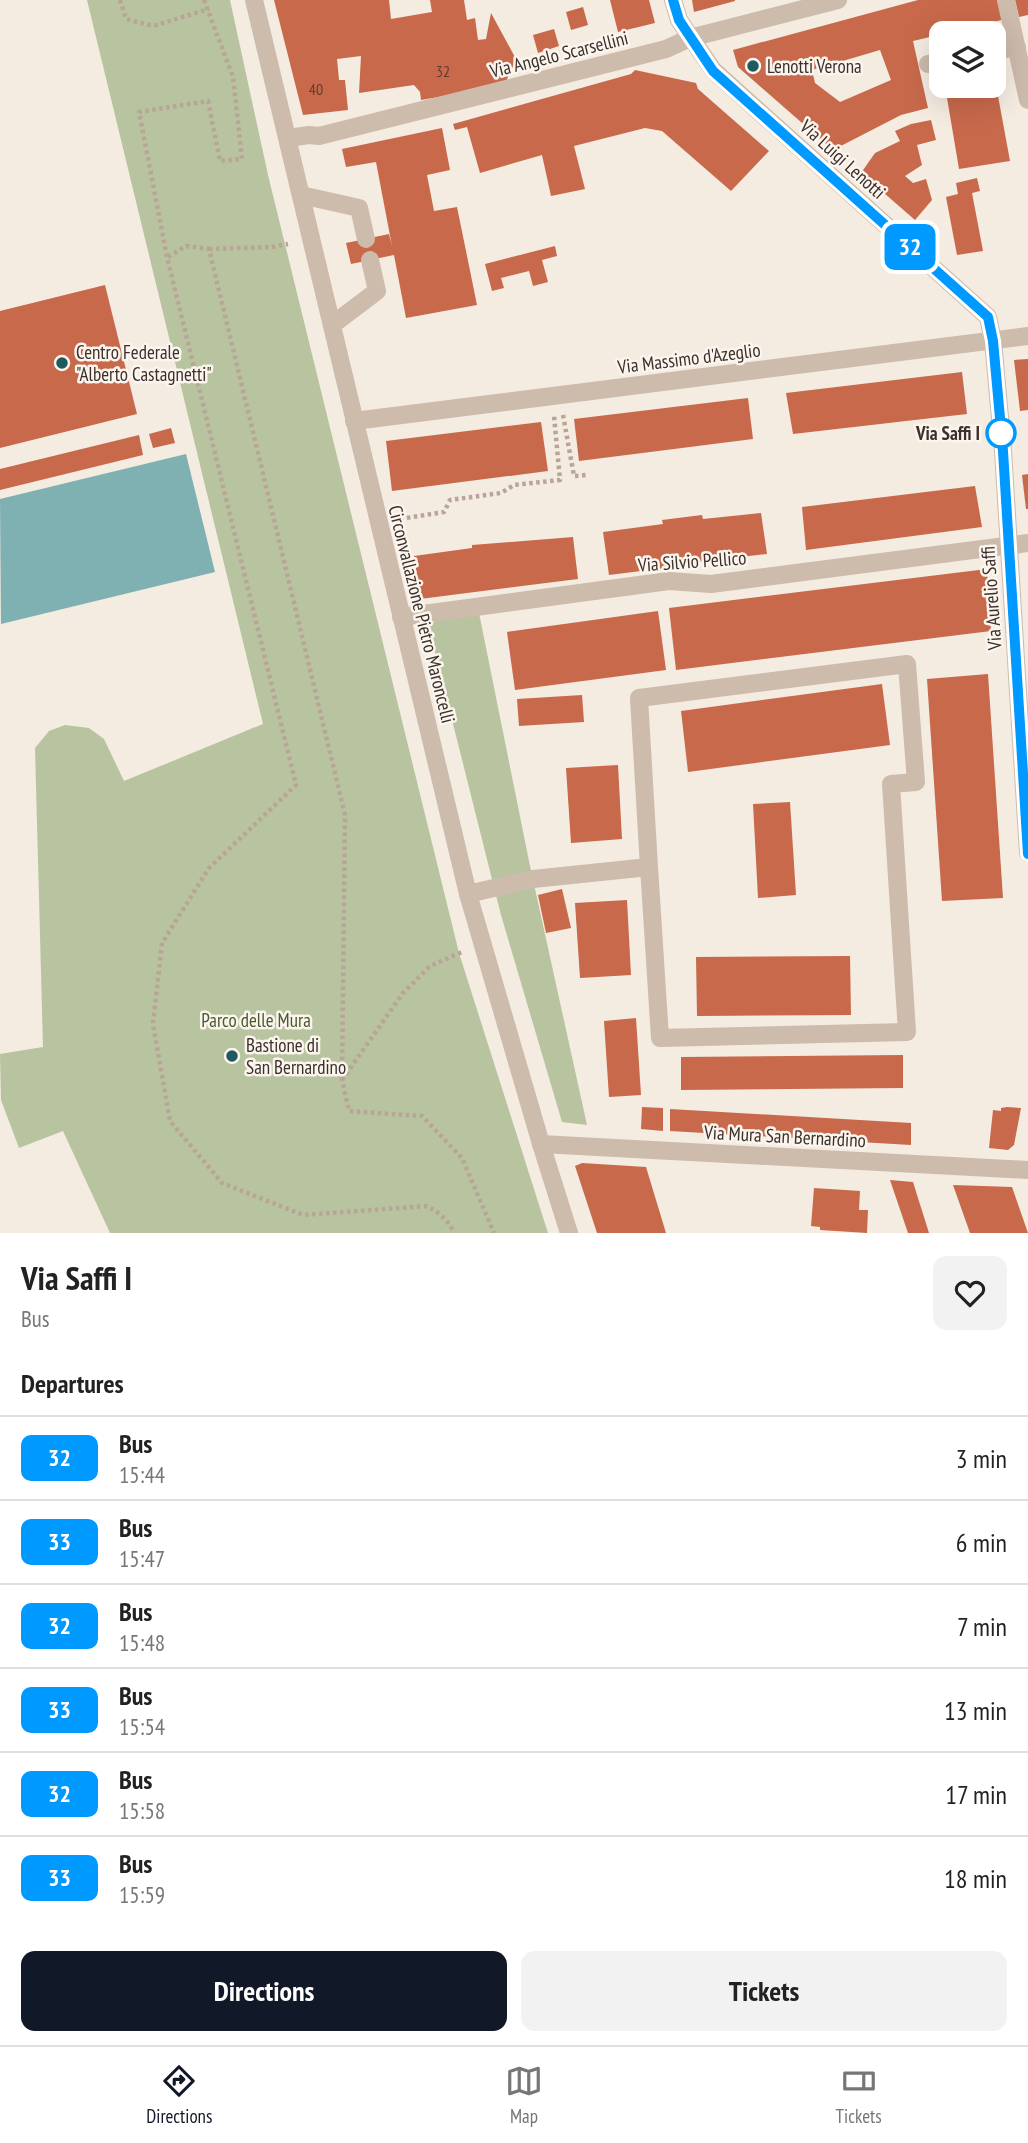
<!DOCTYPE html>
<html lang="en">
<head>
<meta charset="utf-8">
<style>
	body { margin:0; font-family:"PT Sans Narrow",sans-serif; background:#f2f2f2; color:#222; height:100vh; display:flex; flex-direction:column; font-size:26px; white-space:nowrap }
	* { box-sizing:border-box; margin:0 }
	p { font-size:23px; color:#767676 }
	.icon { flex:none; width:38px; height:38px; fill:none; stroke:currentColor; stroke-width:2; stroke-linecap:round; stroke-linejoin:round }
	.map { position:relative; height:1233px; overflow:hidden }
	.details { display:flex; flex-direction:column; background:#fff; flex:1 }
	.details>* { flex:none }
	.badge { padding:0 14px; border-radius:10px; font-size:24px; line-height:46px }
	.tools { position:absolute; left:929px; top:21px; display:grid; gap:14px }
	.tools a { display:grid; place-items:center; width:77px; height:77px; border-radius:14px; background:#fff; box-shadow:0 7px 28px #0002; font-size:35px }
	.map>.badge { position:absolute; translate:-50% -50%; box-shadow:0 0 0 4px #fff }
	h2 { padding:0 21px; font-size:26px; line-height:63px }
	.round { display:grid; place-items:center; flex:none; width:74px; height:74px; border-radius:14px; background:#f2f2f2 }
	.overview { display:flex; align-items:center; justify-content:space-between; height:119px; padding:0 21px }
	h1 { font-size:33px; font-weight:700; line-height:52px }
	.cta { display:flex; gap:14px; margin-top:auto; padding:14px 21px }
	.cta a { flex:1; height:80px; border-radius:14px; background:#111827; color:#fff; font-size:28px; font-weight:700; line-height:80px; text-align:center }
	.cta a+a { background:#f2f2f2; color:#222 }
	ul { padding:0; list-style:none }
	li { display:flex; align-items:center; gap:21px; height:84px; padding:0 21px; border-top:2px solid #e0e0e0 }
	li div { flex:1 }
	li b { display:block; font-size:26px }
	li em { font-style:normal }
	li .badge { min-width:77px; font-weight:700; text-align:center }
	.tabs { display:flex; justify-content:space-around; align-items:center; height:98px; border-top:2px solid #e0e0e0; background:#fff; font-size:19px; color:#767676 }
	.tabs a { display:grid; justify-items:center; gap:4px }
	.tabs .active { color:#111827 }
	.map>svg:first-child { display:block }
	.green { fill:#b8c4a0 }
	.water { fill:#7fb0b2 }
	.building { fill:#c8694b; fill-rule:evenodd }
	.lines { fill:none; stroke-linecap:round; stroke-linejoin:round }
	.path { stroke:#b9a596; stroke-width:4.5; stroke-dasharray:3.5 3.5; stroke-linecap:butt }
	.minor { stroke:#cdbbac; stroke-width:18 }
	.line-casing { stroke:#fff; stroke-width:16 }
	.line { stroke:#09f; stroke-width:10 }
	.poi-dot { fill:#1f5a5e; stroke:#fbf5ee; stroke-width:2.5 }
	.stop-dot { fill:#fff; stroke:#09f; stroke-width:3.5 }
	.labels { text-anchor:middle; stroke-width:5; stroke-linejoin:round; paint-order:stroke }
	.number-label { font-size:16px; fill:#5e3e33 }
	.street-label { font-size:19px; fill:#3b302b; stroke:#fbf5ee }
	.poi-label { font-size:19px; fill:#3b302b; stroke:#fbf5ee; text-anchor:start }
	.stop-label { font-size:19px; font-weight:bold; fill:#3b302b; stroke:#fbf5ee; text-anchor:end }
	.park-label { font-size:19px; fill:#4a5a2e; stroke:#fbf5ee }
</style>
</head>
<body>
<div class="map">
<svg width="1028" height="1233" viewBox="0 0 1028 1233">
	<rect width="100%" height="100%" fill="#f4ebe1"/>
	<!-- green -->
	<g class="green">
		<path d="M 87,0 L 230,0 L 268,175 L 459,953 L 548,1233 L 110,1233 L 63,1131 L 19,1148 L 1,1100 L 0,1054 L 43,1047 L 35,748 L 49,731 L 65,725 L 89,728 L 104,739 L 124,781 L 263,724 Z"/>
		<path d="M 479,613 L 530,866 L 587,1125 L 562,1122 L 501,915 L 429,628 L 431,623 L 438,620 Z"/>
	</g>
	<!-- water -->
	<path class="water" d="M 186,454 L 215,572 L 1,624 L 0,499 Z"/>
	<!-- building -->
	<g class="building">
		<path d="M 274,0 L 389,0 L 391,19 L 432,12 L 430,0 L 464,0 L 467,20 L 475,18 L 478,40 L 486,39 L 491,13 L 516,59 L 504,86 L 421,100 L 420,92 L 414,85 L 359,93 L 361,56 L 337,59 L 339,80 L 345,80 L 348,110 L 303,115 Z"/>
		<path d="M 610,0 L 649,0 L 655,23 L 618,32 Z"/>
		<path d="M 692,0 L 735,0 L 735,1 L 694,12 Z"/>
		<path d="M 918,0 L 997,0 L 1002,20 L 913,41 L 928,108 L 901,115 L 833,150 L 738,67 L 733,50 ZM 880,50 L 891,80 L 840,102 L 815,83 L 812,70 Z"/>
		<path d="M 1015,0 L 1028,0 L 1028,15 L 1019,17 Z"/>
		<path d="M 583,7 L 588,25 L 571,30 L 566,12 Z"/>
		<path d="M 554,29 L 559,46 L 538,53 L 533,35 Z"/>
		<path d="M 635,70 L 696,83 L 698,89 L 769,151 L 731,191 L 662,131 L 645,128 L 574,146 L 585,189 L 551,196 L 542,155 L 480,173 L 467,127 L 455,130 L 453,124 L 631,74 Z"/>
		<path d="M 994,74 L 1010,161 L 959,169 L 945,86 L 994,86 Z"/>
		<path d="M 931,120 L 936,140 L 917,145 L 922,165 L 905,176 L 913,183 L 926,179 L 932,200 L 915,220 L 861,173 L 875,153 L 900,141 L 895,131 L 911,124 Z"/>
		<path d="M 442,128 L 450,170 L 427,175 L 434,211 L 457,207 L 477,305 L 406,318 L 394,255 L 351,264 L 346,243 L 389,234 L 392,246 L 376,162 L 346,167 L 342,149 Z"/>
		<path d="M 977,178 L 980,191 L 972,193 L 983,251 L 957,255 L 946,197 L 958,194 L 956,183 Z"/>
		<path d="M 555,246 L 557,256 L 542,260 L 548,282 L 533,286 L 529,271 L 501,278 L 504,288 L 492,291 L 485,264 Z"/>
		<path d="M 105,285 L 137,414 L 0,448 L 0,311 Z"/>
		<path d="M 1028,359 L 1028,410 L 1020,411 L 1014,360 Z"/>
		<path d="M 962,372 L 967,414 L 793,434 L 786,393 Z"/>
		<path d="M 748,398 L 753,439 L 579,461 L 574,419 Z"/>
		<path d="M 541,422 L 548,471 L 392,491 L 386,441 Z"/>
		<path d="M 171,428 L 175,443 L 153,448 L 149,434 Z"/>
		<path d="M 139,435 L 143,455 L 0,490 L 0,469 Z"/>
		<path d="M 1028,474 L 1028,509 L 1026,509 L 1022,475 Z"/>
		<path d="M 975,486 L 982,527 L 806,550 L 802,507 Z"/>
		<path d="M 761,513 L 767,554 L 672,565 L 673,567 L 609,575 L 603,532 L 663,524 L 662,520 L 702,515 L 703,519 Z"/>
		<path d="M 573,537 L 578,579 L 420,599 L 414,556 L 472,548 L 472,545 Z"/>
		<path d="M 987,569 L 991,631 L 676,670 L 669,608 Z"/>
		<path d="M 658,611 L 666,670 L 515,690 L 507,632 Z"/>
		<path d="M 988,674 L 1003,898 L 942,901 L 927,679 Z"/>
		<path d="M 882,684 L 890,745 L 688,772 L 681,711 Z"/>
		<path d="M 582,695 L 584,722 L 519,726 L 517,699 Z"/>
		<path d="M 618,765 L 622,839 L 571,843 L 566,768 Z"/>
		<path d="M 790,802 L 796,895 L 758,898 L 753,804 Z"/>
		<path d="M 562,889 L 571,928 L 546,933 L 538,895 Z"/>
		<path d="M 627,900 L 631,975 L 580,978 L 575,903 Z"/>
		<path d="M 850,956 L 851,1015 L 697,1016 L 696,957 Z"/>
		<path d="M 636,1018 L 641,1095 L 609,1097 L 604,1021 Z"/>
		<path d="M 903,1055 L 903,1088 L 681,1090 L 681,1057 Z"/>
		<path d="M 642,1107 L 663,1108 L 663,1131 L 641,1129 Z"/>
		<path d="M 1007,1107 L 1021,1108 L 1014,1145 L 1008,1150 L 989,1148 L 993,1110 L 1001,1111 L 1001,1108 Z"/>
		<path d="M 670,1109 L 911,1123 L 911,1145 L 670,1131 Z"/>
		<path d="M 582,1163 L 646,1167 L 666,1233 L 597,1233 L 575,1166 Z"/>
		<path d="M 890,1180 L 913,1182 L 929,1233 L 908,1233 Z"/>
		<path d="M 953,1185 L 1012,1187 L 1028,1233 L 970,1233 Z"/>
		<path d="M 814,1188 L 860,1191 L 859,1210 L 868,1210 L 867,1233 L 820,1230 L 820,1227 L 811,1226 Z"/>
	</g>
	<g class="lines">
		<!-- path -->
		<g class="path">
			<path d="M 120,0 L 126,19 L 153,26 L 209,9"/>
			<path d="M 204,0 L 233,77 L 242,159 L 220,161 L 208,101 L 139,112 L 167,257 L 296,785 L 209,868 L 162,943 L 153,1024 L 170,1121 L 222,1183 L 303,1215 L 427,1206 C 440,1213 448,1220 454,1233"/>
			<path d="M 209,249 L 272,247 L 288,244"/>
			<path d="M 168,257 L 186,246 L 209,249 L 345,815 L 342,1080 L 349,1111 L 422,1116 L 462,1158 L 494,1233"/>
			<path d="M 563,415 L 574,476 L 587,475"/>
			<path d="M 400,519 L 444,512 L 450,500 L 501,493 L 514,485 L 560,480 L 554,416"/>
			<path d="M 342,1080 L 403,993 L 430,966 L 462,952"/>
		</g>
		<!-- minor -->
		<g class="minor">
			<path d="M 254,0 L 468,894 L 541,1144 L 569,1233"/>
			<path d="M 673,0 L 679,20 L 713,70 L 988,317 L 993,341 L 1003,451 L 1028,853"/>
			<path d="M 1006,0 L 1028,100"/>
			<path d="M 994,51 L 1017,47"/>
			<path d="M 928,64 L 942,61"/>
			<path d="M 288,138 L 309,135 L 319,136 L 666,49 L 690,38 L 838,0"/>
			<path d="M 301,195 L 359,208 L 366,239"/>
			<path d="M 332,325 L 377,291 L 370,260"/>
			<path d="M 354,421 L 1028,336"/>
			<path d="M 401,617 L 669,581 L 711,584 L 1028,543"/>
			<path d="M 468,894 L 533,879 L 649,867 L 660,1038 L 907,1032 L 891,784 L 916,782 L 907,664 L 639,698 L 649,867"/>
			<path d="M 541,1144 L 1028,1170"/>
		</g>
	</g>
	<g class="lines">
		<!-- line casing -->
		<g class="line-casing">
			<path id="line" d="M 673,0 L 679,20 L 713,71 L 988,317 L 993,341 L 1003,451 L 1028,854"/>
		</g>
		<!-- line -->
		<use href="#line" class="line"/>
	</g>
	<!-- markers -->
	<g class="poi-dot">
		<circle cx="753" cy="66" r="7"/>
		<circle cx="62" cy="363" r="7"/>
		<circle cx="232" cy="1056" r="7"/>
	</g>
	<circle class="stop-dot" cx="1001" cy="433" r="14"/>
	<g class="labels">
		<!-- number labels -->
		<g class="number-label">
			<text x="443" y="77">32</text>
			<text x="316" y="95">40</text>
		</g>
		<!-- street labels -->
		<g class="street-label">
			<text transform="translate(559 54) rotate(-14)" y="7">Via Angelo Scarsellini</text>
			<text transform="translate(843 159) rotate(42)" y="7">Via Luigi Lenotti</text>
			<text transform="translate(689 358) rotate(-7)" y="7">Via Massimo d'Azeglio</text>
			<text transform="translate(692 561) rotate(-4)" y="7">Via Silvio Pellico</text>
			<text transform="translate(991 598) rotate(-94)" y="7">Via Aurelio Saffi</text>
			<text transform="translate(422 614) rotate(76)" y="7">Circonvallazione Pietro Maroncelli</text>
			<text transform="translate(785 1136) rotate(3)" y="7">Via Mura San Bernardino</text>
		</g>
		<!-- poi labels -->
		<g class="poi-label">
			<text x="767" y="73">Lenotti Verona</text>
			<text x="76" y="359">Centro Federale<tspan x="76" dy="22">"Alberto Castagnetti"</tspan></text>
			<text x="246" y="1052">Bastione di<tspan x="246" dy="22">San Bernardino</tspan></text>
		</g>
		<!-- stop labels -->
		<g class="stop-label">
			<text x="980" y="440">Via Saffi I</text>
		</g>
		<!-- park labels -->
		<g class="park-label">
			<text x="256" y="1027">Parco delle Mura</text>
		</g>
	</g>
</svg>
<div class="tools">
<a><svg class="icon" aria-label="layers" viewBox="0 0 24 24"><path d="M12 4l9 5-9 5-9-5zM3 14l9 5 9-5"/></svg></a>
</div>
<b class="badge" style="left:910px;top:247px;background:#09f;color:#fff">32</b>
</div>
<section class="details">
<div class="overview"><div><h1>Via Saffi I</h1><p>Bus</p></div><a class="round"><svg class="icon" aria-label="heart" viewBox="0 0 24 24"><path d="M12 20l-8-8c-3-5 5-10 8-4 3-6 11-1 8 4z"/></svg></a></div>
<h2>Departures</h2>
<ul>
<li><span class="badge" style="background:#09f;color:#fff">32</span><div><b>Bus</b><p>15:44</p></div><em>3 min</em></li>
<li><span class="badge" style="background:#09f;color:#fff">33</span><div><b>Bus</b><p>15:47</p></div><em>6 min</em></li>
<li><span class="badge" style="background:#09f;color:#fff">32</span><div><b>Bus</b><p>15:48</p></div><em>7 min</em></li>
<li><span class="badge" style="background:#09f;color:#fff">33</span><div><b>Bus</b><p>15:54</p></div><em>13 min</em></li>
<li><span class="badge" style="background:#09f;color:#fff">32</span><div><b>Bus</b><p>15:58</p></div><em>17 min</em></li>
<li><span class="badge" style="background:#09f;color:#fff">33</span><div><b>Bus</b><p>15:59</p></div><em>18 min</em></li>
</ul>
<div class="cta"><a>Directions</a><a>Tickets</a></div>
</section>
<nav class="tabs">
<a class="active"><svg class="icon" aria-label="directions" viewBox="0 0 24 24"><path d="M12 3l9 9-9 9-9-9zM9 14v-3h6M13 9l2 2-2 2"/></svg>Directions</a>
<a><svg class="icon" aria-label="map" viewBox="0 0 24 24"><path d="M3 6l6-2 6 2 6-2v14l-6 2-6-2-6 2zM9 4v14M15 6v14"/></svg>Map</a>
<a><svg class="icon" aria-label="tickets" viewBox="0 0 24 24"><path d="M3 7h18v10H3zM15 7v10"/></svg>Tickets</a>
</nav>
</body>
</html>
